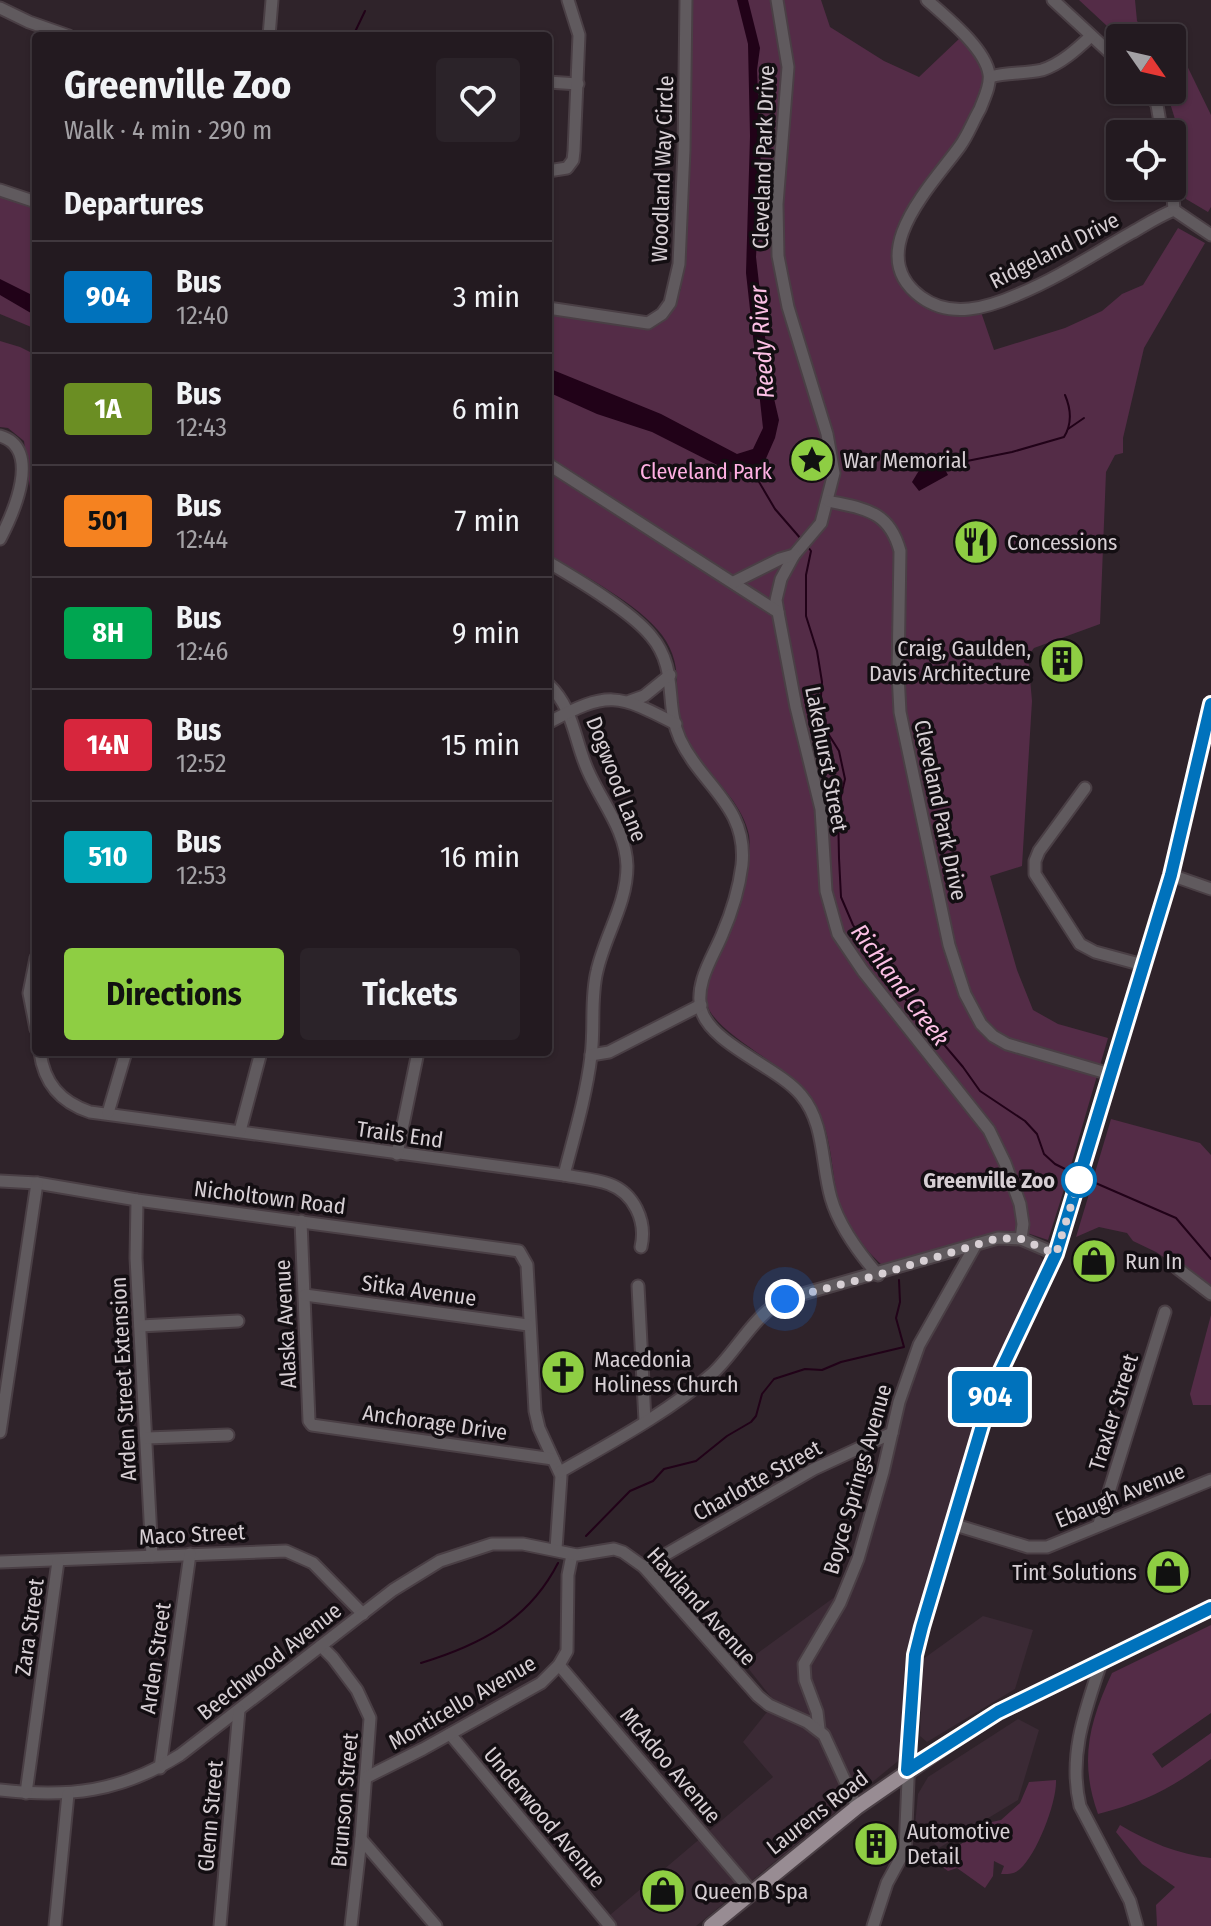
<!DOCTYPE html>
<html lang="en">
<head>
<meta charset="utf-8">
<style>
	body { margin:0; font-family:"Fira Sans Condensed",sans-serif; background:#2b2329; color:#f1f3f6; height:100vh; display:flex; flex-direction:column; font-size:30px; white-space:nowrap }
	* { box-sizing:border-box; margin:0 }
	p { font-size:26px; color:#a3a1a5 }
	.icon { flex:none; width:44px; height:44px; fill:none; stroke:currentColor; stroke-width:2; stroke-linecap:round; stroke-linejoin:round }
	.map { position:relative; flex:1; overflow:hidden }
	.panel { position:absolute; left:32px; top:32px; width:520px; height:1024px; display:flex; flex-direction:column; background:#231a20; border-radius:8px; box-shadow:0 2px 6px #0004,0 0 0 2px #40383e }
	.panel>* { flex:none }
	.badge { padding:0 16px; border-radius:6px; font-size:28px; line-height:52px }
	.needle { width:52px; rotate:124deg }
	.buttons { position:absolute; left:1106px; top:24px; display:grid; gap:16px }
	.buttons a { display:grid; place-items:center; width:80px; height:80px; border-radius:8px; background:#231a20; box-shadow:0 2px 6px #0004,0 0 0 2px #40383e; font-size:40px }
	.you { position:absolute; width:40px; height:40px; margin:-20px; border:6px solid #fff; border-radius:50%; background:#1a73e8; box-shadow:0 0 0 12px #1a73e833 }
	.map>.badge { position:absolute; translate:-50% -50%; box-shadow:0 0 0 4px #fff }
	h2 { padding:0 32px; font-size:30px; line-height:72px }
	.round { display:grid; place-items:center; flex:none; width:84px; height:84px; border-radius:8px; background:#2b2329 }
	.headline { display:flex; align-items:center; justify-content:space-between; height:136px; padding:0 32px }
	h1 { font-size:38px; font-weight:700; line-height:60px }
	.button { display:flex; gap:16px; margin-top:auto; padding:16px 32px }
	.button a { flex:1; height:92px; border-radius:8px; background:#8ece43; color:#111; font-size:32px; font-weight:700; line-height:92px; text-align:center }
	.button a+a { background:#2b2329; color:#f1f3f6 }
	ul { padding:0; list-style:none }
	li { display:flex; align-items:center; gap:24px; height:112px; padding:0 32px; border-top:2px solid #40383e }
	li div { flex:1 }
	li b { display:block; font-size:30px }
	li em { font-style:normal }
	li .badge { min-width:88px; font-weight:700; text-align:center }
	.map>svg:first-child { display:block }
	.built { fill:#3b2a35 }
	.green { fill:#542c47 }
	.water { fill:#210218 }
	.lines { fill:none; stroke-linecap:round; stroke-linejoin:round }
	.stream { stroke:#210218; stroke-width:2 }
	.minor-casing { stroke:#4a3f45; stroke-width:15 }
	.major-casing { stroke:#4a3f45; stroke-width:18 }
	.minor { stroke:#605a5e; stroke-width:11 }
	.major { stroke:#988c93; stroke-width:14 }
	.line-casing { stroke:#fff; stroke-width:18 }
	.line { stroke:#0072bc; stroke-width:12 }
	.walk { stroke:#d7cfd4; stroke-width:8; stroke-dasharray:0 14.4 }
	.stop-dot { fill:#fff; stroke:#0072bc; stroke-width:4 }
	.labels { text-anchor:middle; stroke-width:7; stroke-linejoin:round; paint-order:stroke }
	.street-label { font-size:22px; fill:#d7cfd4; stroke:#130e12 }
	.poi-label { font-size:22px; fill:#d7cfd4; stroke:#130e12; text-anchor:start }
	.park-label { font-size:22px; fill:#ffb0e3; stroke:#130e12 }
	.stop-label { font-size:22px; font-weight:bold; fill:#d7cfd4; stroke:#130e12; text-anchor:end }
	.water-label { font-size:24px; font-style:italic; fill:#fcc0e5; stroke:#130e12 }
</style>
</head>
<body>
<div class="map">
<svg width="1211" height="1926" viewBox="0 0 1211 1926">
	<rect width="100%" height="100%" fill="#2f232a"/>
	<!-- built -->
	<g class="built">
		<path d="M 999,1243 L 1025,1247 L 1039,1254 L 1046,1266 L 991,1372 L 921,1604 L 910,1667 L 903,1757 L 696,1926 L 597,1926 L 773,1777 L 743,1742 L 775,1702 L 744,1663 L 836,1596 L 867,1513 L 888,1417 L 910,1351 L 954,1267 L 978,1248 Z"/>
		<path d="M 983,1616 L 1033,1630 L 1015,1689 L 927,1742 L 920,1736 L 923,1659 Z"/>
		<path d="M 1018,1719 L 1039,1730 L 1018,1800 L 939,1848 L 915,1825 L 918,1794 L 928,1777 Z"/>
	</g>
	<!-- green -->
	<g class="green">
		<path d="M 690,0 L 821,0 L 830,27 L 884,61 L 919,77 L 960,38 L 981,63 L 986,76 C 977,129 925,194 896,240 L 906,288 C 922,310 956,308 981,312 L 994,350 L 1065,328 L 1102,311 L 1122,294 L 1143,285 L 1178,228 L 1205,243 L 1144,348 L 1123,438 L 1123,453 L 1115,455 L 1106,472 L 1100,624 L 1034,648 L 1028,656 L 1032,701 L 1022,866 L 990,876 L 1017,970 L 1033,1010 L 1058,1024 L 1108,1038 L 1071,1165 L 1094,1176 L 1111,1119 L 1200,1143 L 1211,1155 L 1211,1289 L 1156,1252 L 1133,1241 L 1127,1233 L 1099,1227 L 1076,1237 L 1089,1194 L 1068,1177 L 1048,1240 L 1021,1231 L 882,1265 C 859,1244 839,1215 835,1183 C 831,1158 829,1129 816,1107 C 810,1097 801,1086 793,1078 C 773,1061 712,1028 707,1004 C 701,973 728,941 738,913 C 742,902 744,889 745,877 C 747,864 751,848 749,835 C 741,796 700,770 684,734 C 669,700 688,670 662,635 C 639,604 581,574 548,554 L 548,315 L 641,328 L 654,326 L 669,315 L 681,289 L 688,161 Z"/>
		<path d="M 1079,0 L 1135,0 L 1137,21 L 1153,38 L 1120,38 Z"/>
		<path d="M 1176,43 L 1211,115 L 1211,207 L 1208,212 L 1186,199 C 1183,161 1180,125 1165,90 L 1172,90 L 1172,44 Z"/>
		<path d="M 0,197 L 36,206 L 36,329 L 0,314 Z"/>
		<path d="M 0,341 L 20,347 L 36,355 L 36,488 L 30,488 L 24,441 L 8,428 L 0,427 Z"/>
		<path d="M 1211,1315 L 1211,1405 L 1193,1405 L 1190,1394 Z"/>
		<path d="M 1211,1625 L 1211,1713 L 1152,1754 L 1162,1768 L 1211,1733 L 1211,1759 C 1172,1788 1145,1802 1098,1814 C 1079,1761 1089,1723 1112,1673 Z"/>
		<path d="M 1056,1780 C 1057,1802 1037,1854 1020,1869 C 1015,1874 1008,1874 1001,1874 L 1004,1866 L 994,1861 L 993,1876 L 985,1888 L 957,1868 L 948,1871 L 934,1861 L 940,1851 L 961,1844 L 987,1823 L 1001,1820 L 1020,1803 L 1029,1782 Z"/>
		<path d="M 1120,1825 C 1149,1842 1177,1854 1211,1858 L 1211,1926 L 1157,1926 L 1156,1905 L 1175,1887 L 1142,1864 L 1116,1832 Z"/>
	</g>
	<!-- water -->
	<g class="water">
		<path d="M 737,0 L 748,0 L 760,48 L 757,70 L 761,169 L 756,257 L 766,345 L 766,364 L 779,420 L 775,438 L 764,463 L 750,472 L 731,472 L 652,432 L 597,414 L 548,392 L 548,368 L 661,414 L 737,454 L 753,449 L 763,428 L 746,273 L 750,136 L 748,44 Z"/>
		<path d="M 0,279 L 36,297 L 36,316 L 0,295 Z"/>
		<path d="M 940,460 L 948,475 L 919,491 L 912,482 L 923,464 Z"/>
	</g>
	<g class="lines">
		<!-- stream -->
		<g class="stream">
			<path d="M 353,36 L 365,11"/>
			<path d="M 1068,429 L 1084,418"/>
			<path d="M 945,469 L 962,462 L 1012,452 L 1064,437 C 1072,424 1071,409 1065,395"/>
			<path d="M 752,470 L 775,509 L 801,539"/>
			<path d="M 808,547 L 811,551 L 806,575 L 806,616 L 817,651 L 822,682 L 820,710 L 824,727 L 839,751 L 845,779 L 838,809 L 839,858 L 841,897 L 853,925 L 902,995 L 963,1067 L 980,1091 L 1025,1121 L 1037,1134 L 1044,1154 L 1055,1164 L 1075,1174"/>
			<path d="M 1084,1178 L 1176,1218 L 1211,1259"/>
			<path d="M 586,1536 L 630,1491 L 653,1481 L 664,1469 L 696,1461 L 727,1436 L 751,1422 L 756,1416 L 762,1394 L 774,1379 L 805,1369 L 822,1370 L 841,1362 L 904,1347 L 896,1318 L 900,1302 L 899,1280"/>
			<path d="M 421,1663 C 480,1645 529,1620 558,1563"/>
		</g>
		<!-- minor casing -->
		<g class="minor-casing">
			<g id="minor">
				<path d="M 777,0 L 788,67 L 777,204 L 778,256 L 788,307 L 827,434 L 834,473 L 821,523 L 794,555 L 781,579 L 776,600 L 778,612"/>
				<path d="M 927,0 C 946,17 985,48 989,74 C 991,85 984,98 980,109 C 973,121 968,135 960,146 C 932,185 862,254 921,297 C 951,319 987,308 1019,294 C 1058,278 1094,254 1131,233 C 1145,225 1159,216 1174,210"/>
				<path d="M 1053,0 L 1120,62"/>
				<path d="M 0,8 L 29,22 L 69,36"/>
				<path d="M 269,36 L 272,0"/>
				<path d="M 990,77 C 1007,72 1025,74 1042,70 C 1061,64 1077,49 1091,36"/>
				<path d="M 548,82 L 578,84"/>
				<path d="M 1148,90 L 1157,105 L 1162,134"/>
				<path d="M 548,171 L 567,168 L 573,160 L 574,151 L 579,35 L 568,0"/>
				<path d="M 1172,184 L 1174,210"/>
				<path d="M 0,190 L 36,202"/>
				<path d="M 1174,210 L 1211,235"/>
				<path d="M 548,308 L 648,323 L 662,314 L 670,303 L 679,264 L 684,150 L 686,0"/>
				<path d="M 0,436 C 43,448 13,514 0,539"/>
				<path d="M 548,464 L 778,612 L 796,707 L 821,809 L 826,891 L 838,934 L 863,971 L 989,1130 L 1005,1163 L 1020,1204 L 1023,1224 L 1021,1239"/>
				<path d="M 828,501 C 864,509 889,510 900,551 L 898,674 L 900,712 L 949,945 L 965,994 L 981,1024 L 993,1036 L 1007,1044 L 1110,1074"/>
				<path d="M 548,562 C 577,579 631,611 651,636 C 679,669 664,704 680,739 C 702,786 748,806 742,865 C 739,889 732,912 722,935 C 713,957 695,982 701,1009 C 710,1044 778,1067 801,1095 C 825,1123 821,1163 831,1198 C 839,1226 859,1253 878,1275"/>
				<path d="M 734,582 L 780,559 L 794,555"/>
				<path d="M 548,684 C 574,708 574,740 588,771 C 602,803 626,830 627,866 C 627,904 605,935 597,971 C 590,999 595,1028 591,1056 C 586,1097 574,1136 564,1175"/>
				<path d="M 630,701 L 644,696 L 670,675"/>
				<path d="M 548,723 C 608,690 618,694 676,724"/>
				<path d="M 1085,788 L 1039,851 L 1035,861 L 1035,874 L 1080,944 L 1095,952 L 1143,965"/>
				<path d="M 1171,875 L 1211,889"/>
				<path d="M 36,958 L 29,993 L 36,1029"/>
				<path d="M 40,1052 C 44,1083 60,1102 90,1112 L 564,1175 C 579,1178 595,1179 609,1184 C 634,1193 647,1221 641,1247"/>
				<path d="M 591,1055 L 609,1052 L 701,1005"/>
				<path d="M 108,1113 L 126,1052"/>
				<path d="M 240,1131 L 261,1052"/>
				<path d="M 397,1154 L 418,1052"/>
				<path d="M 0,1181 L 37,1183 L 137,1200 L 519,1251 L 527,1265 L 535,1411 L 539,1428 L 561,1476 L 556,1549"/>
				<path d="M 137,1200 L 136,1258 L 152,1556"/>
				<path d="M 301,1221 L 309,1421 L 312,1425 L 553,1459"/>
				<path d="M 1177,1268 L 1211,1294"/>
				<path d="M 638,1286 L 645,1421"/>
				<path d="M 305,1295 L 528,1325"/>
				<path d="M 140,1326 L 238,1321"/>
				<path d="M 0,1432 L 37,1183"/>
				<path d="M 147,1438 L 228,1435"/>
				<path d="M 560,1472 C 612,1442 667,1413 712,1374 C 737,1351 754,1314 785,1299 L 998,1238 L 1021,1239 L 1056,1254"/>
				<path d="M 952,1524 L 1028,1547 L 1047,1547 L 1211,1480"/>
				<path d="M 1099,1524 L 1165,1312"/>
				<path d="M 0,1562 L 286,1551 L 313,1563 L 363,1614"/>
				<path d="M 644,1567 L 814,1469 L 892,1433"/>
				<path d="M 321,1646 L 333,1658 L 357,1690 L 370,1718 L 361,1839 L 351,1926"/>
				<path d="M 1101,1663 C 1085,1711 1068,1756 1080,1806 L 1130,1901 L 1137,1926"/>
				<path d="M 559,1665 L 752,1892"/>
				<path d="M 819,1729 L 817,1712 L 805,1680 L 804,1664 L 840,1603 L 858,1559 L 883,1472 L 899,1402 L 919,1345 L 976,1244"/>
				<path d="M 450,1734 L 610,1926"/>
				<path d="M 160,1768 L 190,1554"/>
				<path d="M 367,1777 L 423,1749 L 541,1683 L 559,1665 L 567,1651 L 568,1575 L 572,1555"/>
				<path d="M 0,1790 C 68,1798 121,1792 180,1755 L 393,1590 L 440,1561 L 492,1544 L 523,1544 L 577,1555 L 614,1549 L 623,1552 L 644,1567 L 758,1696 L 769,1705 L 807,1722 L 824,1735 L 857,1807"/>
				<path d="M 26,1793 L 58,1561"/>
				<path d="M 361,1839 L 436,1926"/>
				<path d="M 55,1926 L 68,1794"/>
				<path d="M 220,1926 L 239,1710"/>
				<path d="M 873,1926 L 887,1883 L 905,1850 L 911,1710 L 918,1644 L 994,1385 L 1056,1254 L 1171,875 L 1211,704"/>
			</g>
		</g>
		<!-- major casing -->
		<g class="major-casing">
			<path id="major" d="M 711,1926 L 857,1807 L 951,1742 L 998,1712 L 1211,1608"/>
		</g>
		<!-- minor -->
		<use href="#minor" class="minor"/>
		<!-- major -->
		<use href="#major" class="major"/>
	</g>
	<g class="lines">
		<!-- line casing -->
		<g class="line-casing">
			<path id="line" d="M 1211,704 L 1171,875 L 1056,1254 L 994,1385 L 922,1627 L 915,1655 L 907,1770 L 998,1712 L 1211,1608"/>
		</g>
		<!-- line -->
		<use href="#line" class="line"/>
		<!-- walk -->
		<path class="walk" d="M 785,1299 L 878,1275 L 998,1238 L 1021,1239 L 1056,1254 L 1079,1180"/>
	</g>
	<!-- icons -->
	<defs>
		<g id="sight-disc" transform="scale(2.3)"><circle r="9.5" fill="#8ece43" stroke="#130e12"/><path d="M0-6L1.8-2.2L6-1.7L2.9 1.2L3.7 5.4L0 3.3L-3.7 5.4L-2.9 1.2L-6-1.7L-1.8-2.2Z" fill="#111"/></g>
		<g id="restaurant-disc" transform="scale(2.3)"><circle r="9.5" fill="#8ece43" stroke="#130e12"/><path d="M-5-6h1v4h1v-4h1v4h1v-4h1v5L-1.5 .5V6h-2V.5L-5-1ZM5-6V6H3V1.5H1.5Q1.5-4 5-6Z" fill="#111"/></g>
		<g id="building-disc" transform="scale(2.3)"><circle r="9.5" fill="#8ece43" stroke="#130e12"/><path d="M-4-6H4V6H1V3H-1V6H-4ZM-2.5-4.3h1.7v1.8h-1.7ZM.8-4.3h1.7v1.8H.8ZM-2.5-1h1.7V.8h-1.7ZM.8-1h1.7V.8H.8Z" fill="#111"/></g>
		<g id="shop-disc" transform="scale(2.3)"><circle r="9.5" fill="#8ece43" stroke="#130e12"/><path d="M-5-2.5h2.3a2.7 3.5 0 0 1 5.4 0H5L5.5 6h-11ZM-1.5-2.5h3a1.5 2.3 0 0 0-3 0Z" fill="#111"/></g>
		<g id="church-disc" transform="scale(2.3)"><circle r="9.5" fill="#8ece43" stroke="#130e12"/><path d="M-1.2-6h2.4v3.5h3.3v2.4h-3.3V6h-2.4V-.1h-3.3v-2.4h3.3Z" fill="#111"/></g>
	</defs>
	<g fill-rule="evenodd">
		<use href="#sight-disc" x="812" y="460"/>
		<use href="#restaurant-disc" x="976" y="542"/>
		<use href="#building-disc" x="1062" y="661"/>
		<use href="#shop-disc" x="1094" y="1261"/>
		<use href="#church-disc" x="563" y="1372"/>
		<use href="#shop-disc" x="1168" y="1572"/>
		<use href="#building-disc" x="876" y="1844"/>
		<use href="#shop-disc" x="663" y="1891"/>
	</g>
	<!-- markers -->
	<circle class="stop-dot" cx="1079" cy="1180" r="16"/>
	<g class="labels">
		<!-- street labels -->
		<g class="street-label">
			<text transform="translate(763 157) rotate(-88)" y="8">Cleveland Park Drive</text>
			<text transform="translate(662 169) rotate(-88)" y="8">Woodland Way Circle</text>
			<text transform="translate(1054 250) rotate(-27)" y="8">Ridgeland Drive</text>
			<text transform="translate(827 759) rotate(79)" y="8">Lakehurst Street</text>
			<text transform="translate(617 779) rotate(69)" y="8">Dogwood Lane</text>
			<text transform="translate(941 810) rotate(78)" y="8">Cleveland Park Drive</text>
			<text transform="translate(400 1134) rotate(8)" y="8">Trails End</text>
			<text transform="translate(270 1197) rotate(7)" y="8">Nicholtown Road</text>
			<text transform="translate(419 1290) rotate(8)" y="8">Sitka Avenue</text>
			<text transform="translate(285 1324) rotate(-93)" y="8">Alaska Avenue</text>
			<text transform="translate(123 1379) rotate(-93)" y="8">Arden Street Extension</text>
			<text transform="translate(1113 1412) rotate(-73)" y="8">Traxler Street</text>
			<text transform="translate(435 1422) rotate(8)" y="8">Anchorage Drive</text>
			<text transform="translate(857 1479) rotate(-74)" y="8">Boyce Springs Avenue</text>
			<text transform="translate(757 1480) rotate(-29)" y="8">Charlotte Street</text>
			<text transform="translate(1120 1495) rotate(-22)" y="8">Ebaugh Avenue</text>
			<text transform="translate(192 1534) rotate(-3)" y="8">Maco Street</text>
			<text transform="translate(702 1606) rotate(48)" y="8">Haviland Avenue</text>
			<text transform="translate(29 1627) rotate(-82)" y="8">Zara Street</text>
			<text transform="translate(155 1658) rotate(-82)" y="8">Arden Street</text>
			<text transform="translate(269 1661) rotate(-38)" y="8">Beechwood Avenue</text>
			<text transform="translate(462 1702) rotate(-30)" y="8">Monticello Avenue</text>
			<text transform="translate(671 1765) rotate(50)" y="8">McAdoo Avenue</text>
			<text transform="translate(344 1800) rotate(-85)" y="8">Brunson Street</text>
			<text transform="translate(817 1812) rotate(-38)" y="8">Laurens Road</text>
			<text transform="translate(210 1816) rotate(-85)" y="8">Glenn Street</text>
			<text transform="translate(545 1817) rotate(50)" y="8">Underwood Avenue</text>
		</g>
		<!-- poi labels -->
		<g class="poi-label">
			<text x="843" y="468">War Memorial</text>
			<text x="1007" y="550">Concessions</text>
			<text x="1031" y="656" text-anchor="end">Craig, Gaulden,<tspan x="1031" dy="25">Davis Architecture</tspan></text>
			<text x="1125" y="1269">Run In</text>
			<text x="594" y="1367">Macedonia<tspan x="594" dy="25">Holiness Church</tspan></text>
			<text x="1137" y="1580" text-anchor="end">Tint Solutions</text>
			<text x="907" y="1839">Automotive<tspan x="907" dy="25">Detail</tspan></text>
			<text x="694" y="1899">Queen B Spa</text>
		</g>
		<!-- park labels -->
		<g class="park-label">
			<text x="706" y="479">Cleveland Park</text>
		</g>
		<!-- stop labels -->
		<g class="stop-label">
			<text x="1055" y="1188">Greenville Zoo</text>
		</g>
		<!-- water labels -->
		<g class="water-label">
			<text transform="translate(762 342) rotate(-94)" y="8">Reedy River</text>
			<text transform="translate(900 985) rotate(53)" y="8">Richland Creek</text>
		</g>
	</g>
</svg>
<div class="buttons">
<a><svg class="needle" viewBox="-14 -14 28 28"><path d="M0-13l5 13h-10z" fill="#e53935"/><path d="M0 13l5-13h-10z" fill="#a3a1a5"/></svg></a>
<a><svg class="icon" aria-label="locate" viewBox="0 0 24 24"><circle cx="12" cy="12" r="6"/><path d="M12 2v4M12 18v4M2 12h4M18 12h4"/></svg></a>
</div>
<div class="you" style="left:785px;top:1299px"></div>
<b class="badge" style="left:990px;top:1397px;background:#0072bc;color:#fff">904</b>
<section class="panel">
<div class="headline"><div><h1>Greenville Zoo</h1><p>Walk · 4 min · 290 m</p></div><a class="round"><svg class="icon" aria-label="heart" viewBox="0 0 24 24"><path d="M12 20l-8-8c-3-5 5-10 8-4 3-6 11-1 8 4z"/></svg></a></div>
<h2>Departures</h2>
<ul>
<li><span class="badge" style="background:#0072bc;color:#fff">904</span><div><b>Bus</b><p>12:40</p></div><em>3 min</em></li>
<li><span class="badge" style="background:#6b8e23;color:#fff">1A</span><div><b>Bus</b><p>12:43</p></div><em>6 min</em></li>
<li><span class="badge" style="background:#f58220;color:#111">501</span><div><b>Bus</b><p>12:44</p></div><em>7 min</em></li>
<li><span class="badge" style="background:#00a651;color:#fff">8H</span><div><b>Bus</b><p>12:46</p></div><em>9 min</em></li>
<li><span class="badge" style="background:#d7263d;color:#fff">14N</span><div><b>Bus</b><p>12:52</p></div><em>15 min</em></li>
<li><span class="badge" style="background:#00a3b4;color:#fff">510</span><div><b>Bus</b><p>12:53</p></div><em>16 min</em></li>
</ul>
<div class="button"><a>Directions</a><a>Tickets</a></div>
</section>
</div>
</body>
</html>
